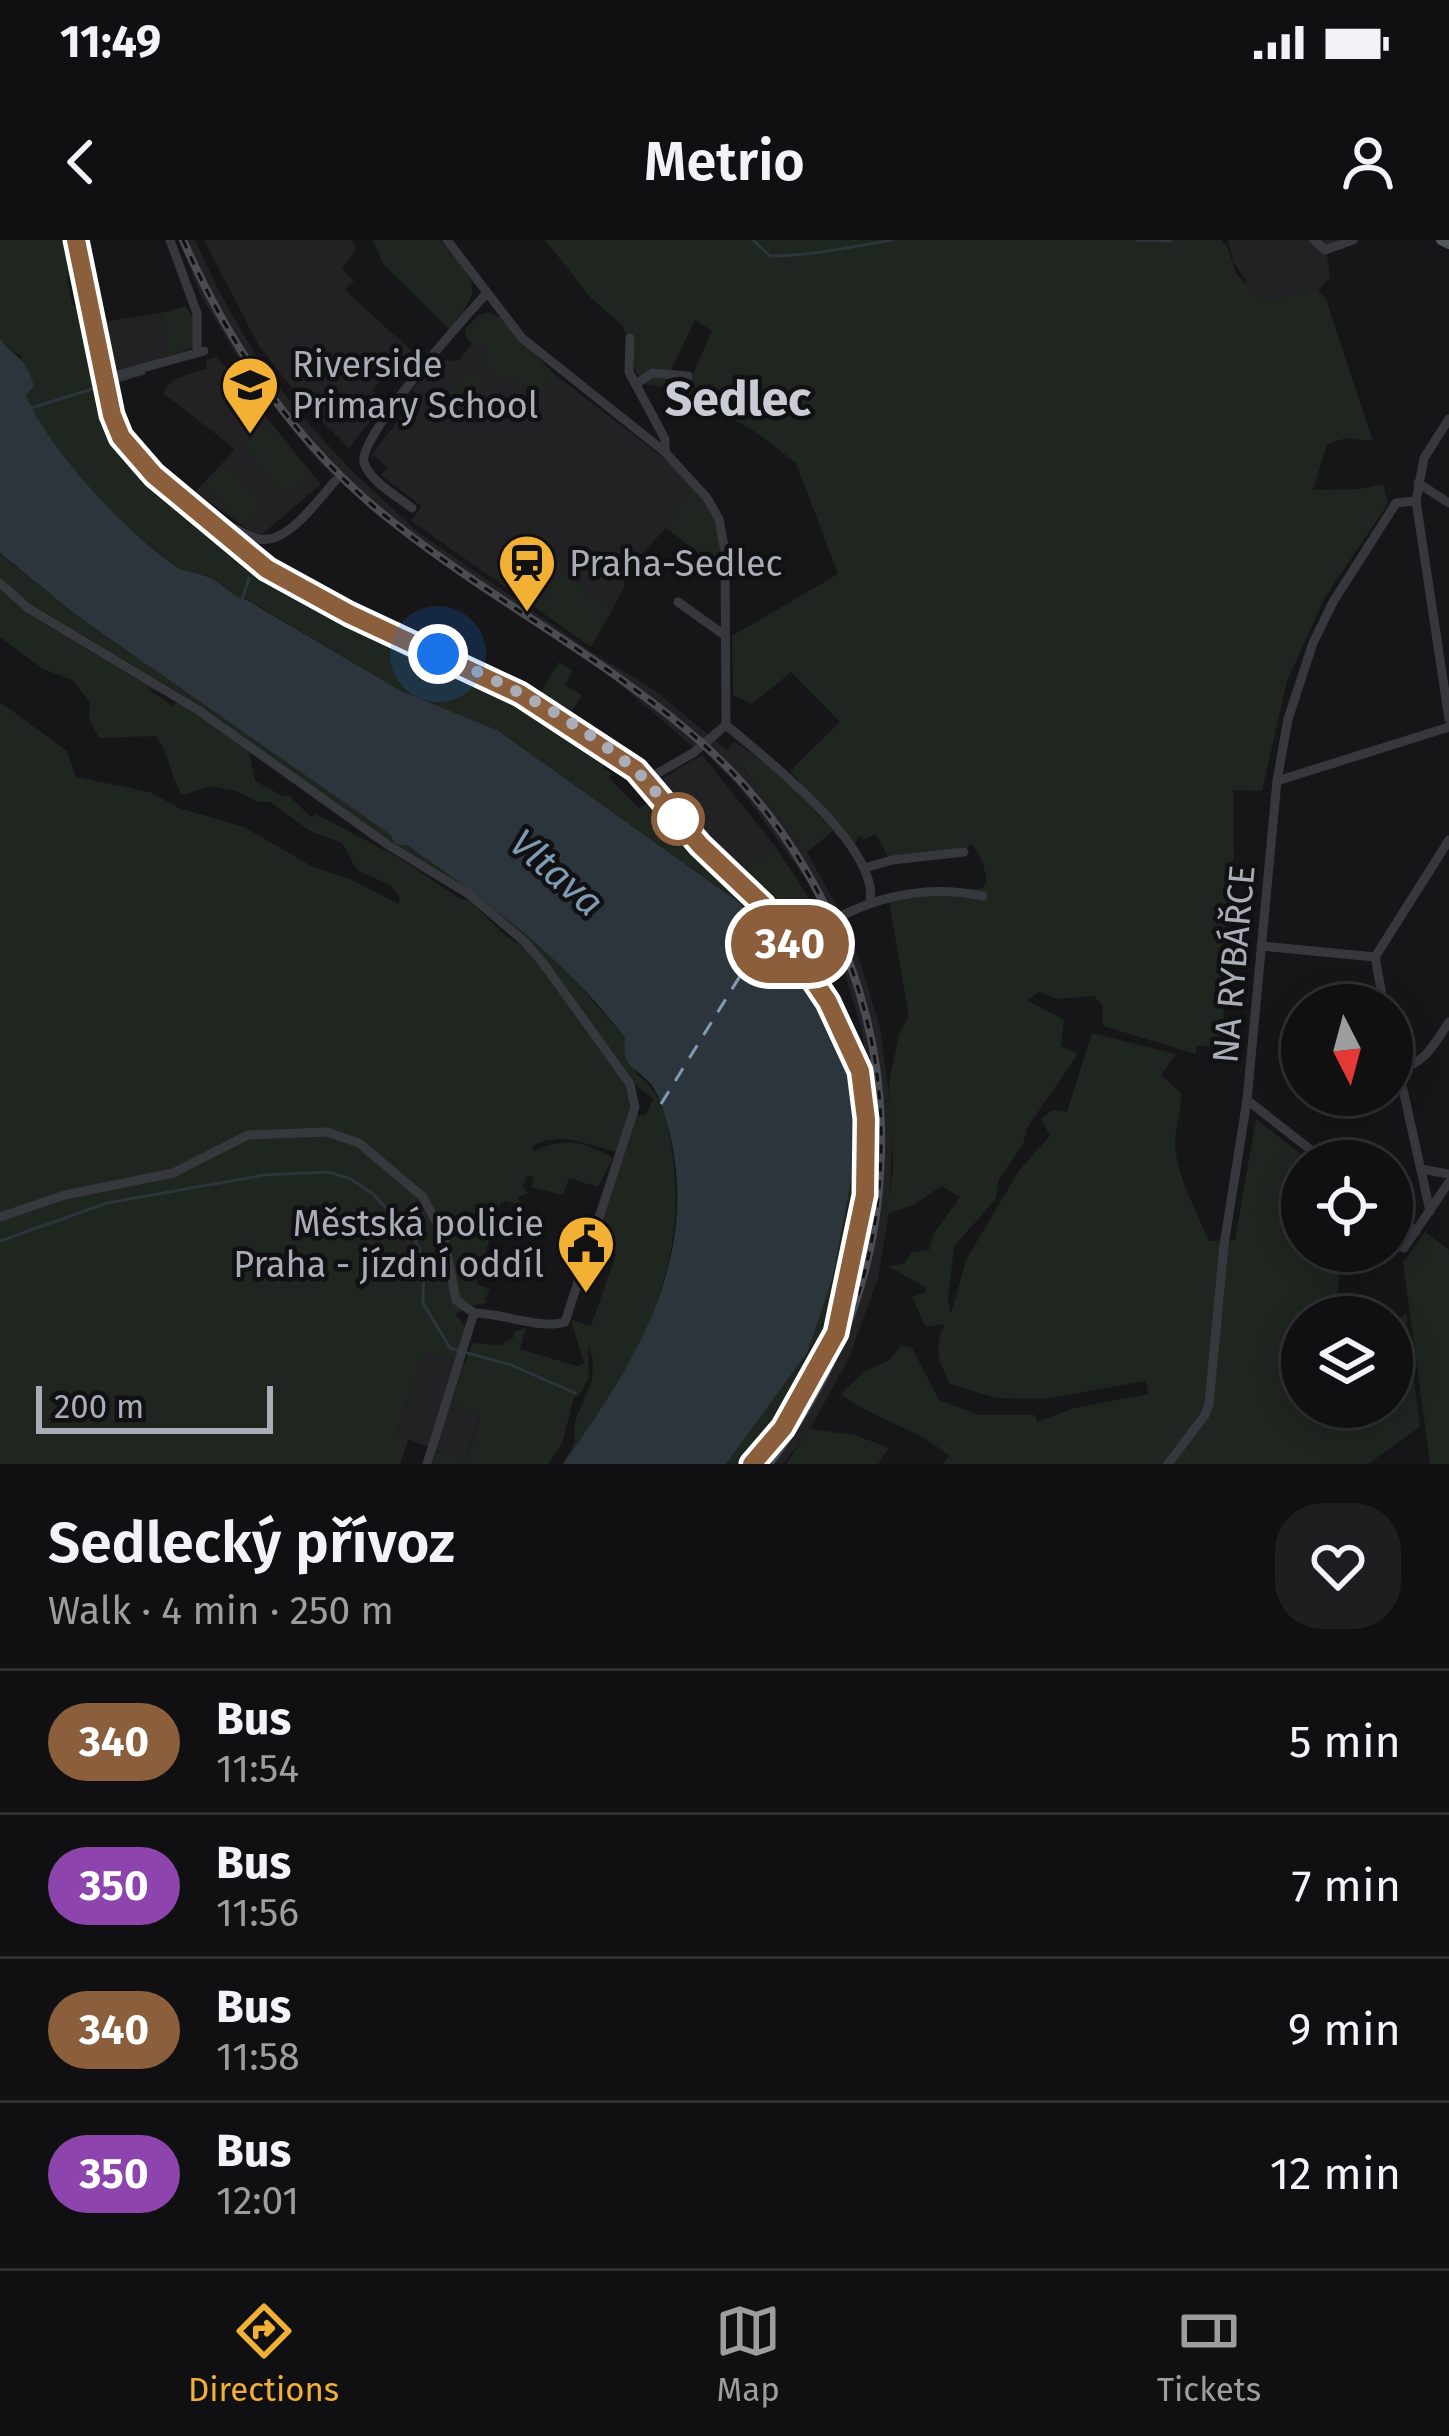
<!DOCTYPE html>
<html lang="en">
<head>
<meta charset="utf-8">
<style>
	body { margin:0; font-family:"Fira Sans",sans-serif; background:#1e1e20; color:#f1f3f6; height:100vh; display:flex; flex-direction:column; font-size:45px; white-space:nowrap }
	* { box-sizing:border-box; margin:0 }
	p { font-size:39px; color:#9c9d9f }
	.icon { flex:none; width:66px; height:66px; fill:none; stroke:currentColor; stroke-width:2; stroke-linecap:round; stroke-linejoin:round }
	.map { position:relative; height:1224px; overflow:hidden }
	.sheet { display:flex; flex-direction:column; background:#101012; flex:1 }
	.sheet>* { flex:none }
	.badge { padding:0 24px; border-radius:39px; font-size:42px; line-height:78px }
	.needle { width:78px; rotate:174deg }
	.buttons { position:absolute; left:1281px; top:744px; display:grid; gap:24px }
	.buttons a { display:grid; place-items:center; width:132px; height:132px; border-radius:50%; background:#101012; box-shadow:0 6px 30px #0003,0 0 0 3px #303032; font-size:60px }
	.scale { position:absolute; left:36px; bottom:30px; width:237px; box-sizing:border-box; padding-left:12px; border:6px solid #a8adb8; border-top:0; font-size:33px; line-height:42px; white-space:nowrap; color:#a8adb8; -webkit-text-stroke:9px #111113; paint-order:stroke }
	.you { position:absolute; width:60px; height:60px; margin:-30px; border:9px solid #fff; border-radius:50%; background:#1a73e8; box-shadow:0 0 0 18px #1a73e833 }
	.map>.badge { position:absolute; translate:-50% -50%; box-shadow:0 0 0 6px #fff }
	.round { display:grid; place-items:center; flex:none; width:126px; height:126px; border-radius:48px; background:#1e1e20 }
	.head { display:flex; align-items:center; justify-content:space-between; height:204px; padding:0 48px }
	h1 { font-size:57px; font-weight:600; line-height:90px }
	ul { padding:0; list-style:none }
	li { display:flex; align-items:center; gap:36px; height:144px; padding:0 48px; border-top:3px solid #303032 }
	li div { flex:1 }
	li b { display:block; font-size:45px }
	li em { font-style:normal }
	li .badge { min-width:132px; font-weight:700; text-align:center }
	.status { display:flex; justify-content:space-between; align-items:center; height:84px; padding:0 60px; background:#101012; direction:ltr }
	.status svg { height:33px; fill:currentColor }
	header { display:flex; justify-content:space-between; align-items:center; height:156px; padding:0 48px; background:#101012; font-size:54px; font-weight:600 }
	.dock { display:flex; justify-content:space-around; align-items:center; height:168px; border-top:3px solid #303032; background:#101012; font-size:33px; color:#9c9d9f }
	.dock a { display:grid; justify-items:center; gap:6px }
	.dock .on { color:#f2b134 }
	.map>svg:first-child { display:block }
	.built { fill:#222225 }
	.green { fill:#1e261f }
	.water { fill:#2c353c }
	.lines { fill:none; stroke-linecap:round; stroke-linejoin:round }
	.stream { stroke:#2c353c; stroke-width:3 }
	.ferry { stroke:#7f9bb3; stroke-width:3; stroke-dasharray:15 12; stroke-linecap:butt }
	.minor { stroke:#37383d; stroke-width:9 }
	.major { stroke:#53555c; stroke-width:10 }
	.rail-casing { stroke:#4a4c52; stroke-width:8 }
	.rail { stroke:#111113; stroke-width:3; stroke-dasharray:9; stroke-linecap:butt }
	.line-casing { stroke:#fff; stroke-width:27 }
	.line { stroke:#8b5e3c; stroke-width:18 }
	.walk { stroke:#a8adb8; stroke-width:12; stroke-dasharray:0 21.6 }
	.stop-dot { fill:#fff; stroke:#8b5e3c; stroke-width:6 }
	.labels { text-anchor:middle; stroke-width:9; stroke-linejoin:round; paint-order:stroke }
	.poi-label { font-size:36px; fill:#a8adb8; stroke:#111113; text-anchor:start }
	.street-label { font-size:36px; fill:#a8adb8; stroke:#111113 }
	.water-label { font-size:39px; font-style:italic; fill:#7f9bb3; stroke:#111113 }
	.district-label { font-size:48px; font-weight:bold; fill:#c9ccd4; stroke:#111113 }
</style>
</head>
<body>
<div class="status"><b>11:49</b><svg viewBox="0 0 49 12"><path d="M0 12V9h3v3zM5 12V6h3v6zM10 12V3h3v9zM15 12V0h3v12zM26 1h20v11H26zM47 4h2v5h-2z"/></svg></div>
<header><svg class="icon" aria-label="back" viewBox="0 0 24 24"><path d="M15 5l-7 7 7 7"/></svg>Metrio<svg class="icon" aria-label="person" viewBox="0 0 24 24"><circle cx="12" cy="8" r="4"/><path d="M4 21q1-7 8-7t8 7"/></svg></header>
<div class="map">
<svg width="1449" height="1224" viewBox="0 0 1449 1224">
	<rect width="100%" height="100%" fill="#161618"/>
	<!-- built -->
	<g class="built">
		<path d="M 179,0 L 195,0 L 220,53 L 256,116 L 298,172 L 349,228 L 419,293 L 598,416 L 653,449 L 727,510 L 734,501 L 751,513 L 741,525 L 800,600 L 834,661 L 859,718 L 880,787 L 892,878 L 890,965 L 878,1038 L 849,1118 L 809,1191 L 783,1224 L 760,1224 L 814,1146 L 848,1071 L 868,996 L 874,934 L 874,879 L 862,791 L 832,689 L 821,665 L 802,633 L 740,548 L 697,504 L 693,507 L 608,434 L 425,311 L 337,240 L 313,215 L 243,126 L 200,54 Z"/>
		<path d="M 204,0 L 351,0 L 356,9 L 342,29 L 354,41 L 345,50 L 413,112 L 373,149 L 384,164 L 349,208 L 304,164 L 259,106 Z"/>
		<path d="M 1228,0 L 1348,0 L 1326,8 L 1330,37 L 1318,51 L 1264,62 L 1247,49 L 1246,40 L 1233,22 Z"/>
		<path d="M 183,69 L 192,108 L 122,131 L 114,125 L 105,82 Z"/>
		<path d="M 491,72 L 554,134 L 673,225 L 693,247 L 666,288 L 624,334 L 624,347 L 611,372 L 562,332 L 537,369 L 411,281 L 421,266 L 381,235 L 387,227 L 372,214 L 417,157 L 413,149 L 438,120 L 459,121 L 472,104 L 465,95 L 466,88 L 478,75 Z"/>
		<path d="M 217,117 L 321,244 L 259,297 L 195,252 L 235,209 L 163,153 L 173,140 L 207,128 L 206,120 Z"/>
		<path d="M 702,515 L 776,607 L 742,633 L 680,573 L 683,568 L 659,540 Z"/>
		<path d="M 423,1110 L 465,1124 L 452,1163 L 481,1173 L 466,1221 L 396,1195 Z"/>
	</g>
	<!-- green -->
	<g class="green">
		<path d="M 0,0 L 70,0 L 75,29 L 67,39 L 72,64 L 81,70 L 112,193 L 145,235 L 239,315 L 296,356 L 522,461 L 605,514 L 603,529 L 612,533 L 609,538 L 639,568 L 650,562 L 667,587 L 685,596 L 739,649 L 740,663 L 497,490 L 401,451 L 248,360 C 231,358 224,344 209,337 C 201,333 191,334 182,329 C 140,307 52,213 31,169 C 23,153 23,133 21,115 L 9,111 L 0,98 Z"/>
		<path d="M 373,0 L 440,0 C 474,43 488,43 449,89 L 383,24 Z"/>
		<path d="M 545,0 L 1221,0 L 1228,8 L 1236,34 L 1263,62 L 1318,51 L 1326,59 L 1373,201 L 1346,198 L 1327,204 L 1313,250 L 1360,249 L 1383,244 L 1388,264 L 1325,357 L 1287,441 L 1262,551 L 1233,550 L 1234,616 L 1221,714 L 1225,804 L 1221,808 L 1197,805 L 1196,814 L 1103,786 L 1103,766 L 1094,756 L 1057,759 L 1039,752 L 1027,760 L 1064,780 L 1061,806 L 1078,814 L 1027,888 L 1023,904 L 999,939 L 995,960 L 954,1006 L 948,1061 L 951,1074 L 966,1020 L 1020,929 L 1050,896 L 1041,878 L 1053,870 L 1067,872 L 1092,793 L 1176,814 L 1161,835 L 1181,853 C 1182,870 1176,884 1175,900 C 1174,929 1197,974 1209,1001 L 1235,1000 L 1256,879 L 1310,921 L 1302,921 L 1302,1011 L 1346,1011 L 1342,1013 L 1335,1077 L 1302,1077 L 1302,1167 L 1392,1167 L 1392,1084 L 1406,1074 L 1420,1187 L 1368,1224 L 943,1224 L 949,1216 C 916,1187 874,1180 841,1154 L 865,1131 L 890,1120 L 901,1105 L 912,1108 L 939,1160 L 979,1175 L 1035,1175 L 1037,1182 L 1074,1168 L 1148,1154 L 1146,1141 L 1043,1159 L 996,1158 L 950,1144 C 938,1120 933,1108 945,1084 L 926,1087 L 912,1057 L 925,1052 L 926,1048 L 888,1026 L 904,1024 L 912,1012 L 929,1010 L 934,993 L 960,957 L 942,946 L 913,965 L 888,974 L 893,929 L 889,844 L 899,794 L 909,776 L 889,662 C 923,653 949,654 982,648 L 987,641 L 982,620 L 972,604 L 964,610 L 889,619 L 876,594 L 865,599 L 859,595 L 855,604 L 790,531 L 840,482 L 791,432 L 752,464 L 733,455 L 732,396 L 838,334 L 796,223 L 754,191 L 685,152 L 712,91 L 695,80 L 663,147 L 646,144 L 636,132 L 623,86 L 591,58 Z"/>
		<path d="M 185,66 L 196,81 L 192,108 L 169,116 L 166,83 L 161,78 L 165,77 L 165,72 Z"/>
		<path d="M 485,73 L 500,77 L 554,134 L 537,154 L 517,140 L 489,132 L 485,119 L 490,111 L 478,101 L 473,105 L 466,97 L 466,88 Z"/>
		<path d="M 471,130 L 484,142 L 486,156 L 477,168 L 464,172 L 448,159 Z"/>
		<path d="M 271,184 L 310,234 L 285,254 L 245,205 Z"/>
		<path d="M 227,226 L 262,268 L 242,285 L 207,243 Z"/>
		<path d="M 693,247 L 717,280 L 723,332 L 666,288 Z"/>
		<path d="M 0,314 L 76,375 L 392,595 L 396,604 L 408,606 L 512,679 L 558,721 L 625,798 L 637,835 C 658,847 666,875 670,898 C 694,1032 637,1119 563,1224 L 575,1202 L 575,1181 L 592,1140 L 593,1120 L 588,1104 L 589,1138 L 578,1157 L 574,1157 L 562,1203 L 548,1224 L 432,1224 L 437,1211 L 467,1220 L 481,1174 L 452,1163 L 472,1103 L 500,1105 L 513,1098 L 514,1092 L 526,1088 L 520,1109 L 577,1126 L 584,1123 L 571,1080 L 591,1086 L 616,1014 L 606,1010 L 612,991 L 601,984 L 634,876 L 646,875 L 653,859 L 637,846 L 529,703 L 504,680 L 178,453 L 46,377 L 0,341 Z"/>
		<path d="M 562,332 L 611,372 L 591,407 L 537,369 Z"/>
		<path d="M 0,344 L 166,454 L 147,448 L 173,466 L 179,459 L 248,507 L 255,541 L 283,556 L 289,556 L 312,578 L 316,574 L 401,619 L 462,660 L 468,659 L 507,697 L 529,710 L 626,844 L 633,865 L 617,912 C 585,905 565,890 532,906 L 534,911 C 565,897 584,901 613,918 L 598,947 L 569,938 L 563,955 L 531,947 L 534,937 L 527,935 L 523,947 L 528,953 L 517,957 L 524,966 L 505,961 L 500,964 L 476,1044 L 490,1049 L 485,1059 L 488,1063 L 473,1065 L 456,1074 L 466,1088 L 456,1121 L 423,1111 L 396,1194 L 408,1200 L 400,1224 L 0,1224 L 0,462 L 67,511 L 76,537 L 150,552 L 179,568 L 244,587 L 313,627 L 350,639 L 398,664 L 400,658 L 390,645 L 357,630 L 342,603 L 310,591 L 270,562 L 258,562 L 236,551 L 212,546 L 182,555 C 170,535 170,515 156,496 L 99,498 L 89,479 L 90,462 L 72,440 L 43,429 L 0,397 Z"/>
		<path d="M 559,422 L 573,431 L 565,445 L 582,455 L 572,471 L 540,454 Z"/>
		<path d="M 751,513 L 791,544 L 833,591 L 807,612 L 741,524 Z"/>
		<path d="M 776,607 L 823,680 L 797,695 L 742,633 Z"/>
		<path d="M 825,689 L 842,735 L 824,743 L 803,708 L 803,702 Z"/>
		<path d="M 780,706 C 809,747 843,792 855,841 C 868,891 850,1037 831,1086 C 811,1136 778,1184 742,1224 L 726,1224 L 807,1113 L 777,712 Z"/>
		<path d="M 1425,992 L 1449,1010 L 1449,1224 L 1430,1224 L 1403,1022 Z"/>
		<path d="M 810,1189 L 855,1195 L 889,1208 L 878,1224 L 786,1224 Z"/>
	</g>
	<!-- water -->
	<path class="water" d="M 0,98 C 15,121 24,112 34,146 L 26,155 C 45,206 134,302 181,329 C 190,333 200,333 208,337 C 223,343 232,358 247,360 L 401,451 L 497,490 L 740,663 L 766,694 L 831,789 L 853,845 L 857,909 L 832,1040 L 807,1113 L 726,1224 L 563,1224 C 636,1121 704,1015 667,883 C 664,871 657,850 649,842 C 632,824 622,828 625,798 C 562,716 491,664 408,606 L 395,604 L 391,595 L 76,375 L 0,313 Z"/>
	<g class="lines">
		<!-- stream -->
		<g class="stream">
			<path d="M 753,0 L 770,16 C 812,16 850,7 892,0"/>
			<path d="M 1136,0 L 1170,1"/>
			<path d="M 111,143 L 144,133"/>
			<path d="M 31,168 L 102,146"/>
			<path d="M 242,360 L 249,338"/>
			<path d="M 0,1001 L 107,963 L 264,935 L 328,932 L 351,939 L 373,954 L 414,998 L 424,1021 L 423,1063 L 450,1108 L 511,1125 L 575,1153"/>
		</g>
		<!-- ferry -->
		<path class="ferry" d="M 661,864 L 766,694"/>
		<!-- minor -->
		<g class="minor">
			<path d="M 170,0 L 197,73 L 197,112"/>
			<path d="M 447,0 L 522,98 L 665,212 L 707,258 L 719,279 L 725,312 L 726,485 C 765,518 881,607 870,663"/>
			<path d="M 1314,0 L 1325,10 L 1353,0"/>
			<path d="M 630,98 L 629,132 L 665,199 L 665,212"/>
			<path d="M 103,139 L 204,111"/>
			<path d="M 636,144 L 652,133 L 688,136"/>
			<path d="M 1449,179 L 1424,218 L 1416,261 L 1449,479"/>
			<path d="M 1418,243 L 1449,263"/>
			<path d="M 412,268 C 397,256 369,241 364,222 C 358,197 464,78 486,54"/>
			<path d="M 213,287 L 222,283 C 235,287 246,296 259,299 C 287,305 318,260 335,241"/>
			<path d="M 0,343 L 28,368 L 198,470 L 388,605 L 470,655 L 526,703 L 543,723 L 630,844 L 635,867 L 565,1082 C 542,1090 502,1073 474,1073"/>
			<path d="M 678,362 L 723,394"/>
			<path d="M 646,540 L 693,513 L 726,485"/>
			<path d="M 1277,541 L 1449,487"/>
			<path d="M 865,628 L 892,620 L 964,612"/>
			<path d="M 790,705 C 851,665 910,641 983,656"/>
			<path d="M 1261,706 L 1375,717"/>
			<path d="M 1384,765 L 1375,717 L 1449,600"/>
			<path d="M 1392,800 L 1430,971"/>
			<path d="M 1399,829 C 1426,823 1434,804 1449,782"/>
			<path d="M 1247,860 L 1325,921"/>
			<path d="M 1421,929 L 1449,934"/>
			<path d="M 1392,973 L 1416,992"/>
			<path d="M 0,977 L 65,955 L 173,933 L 248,895 L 327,892 L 359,903 L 423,957 L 444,997 L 456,1060 L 474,1073"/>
			<path d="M 1404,1008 L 1449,942"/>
			<path d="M 427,1224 L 474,1073"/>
			<path d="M 1168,1224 L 1205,1175 L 1209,1164 L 1224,1005 L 1247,860 L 1277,541 L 1288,479 L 1313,403 L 1333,362 L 1396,263 L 1416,261"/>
		</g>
		<!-- major -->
		<g class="major">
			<path d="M 76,0 L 112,175 L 121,197 L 154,235 L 267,329 L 378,389 L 520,454 L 636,530 L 700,605 L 762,665 L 828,762 L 860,831 L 866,879 L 865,955 L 835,1093 L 783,1188 L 752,1224"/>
			<path d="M 1441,0 L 1449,4"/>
		</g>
		<!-- rail casing -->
		<g class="rail-casing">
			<path id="rail" d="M 183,0 C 228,103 291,197 378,270 C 476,351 591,409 688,491 C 803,586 878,738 881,887 C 884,1014 845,1123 769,1224"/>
		</g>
		<!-- rail -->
		<use href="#rail" class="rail"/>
	</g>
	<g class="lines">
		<!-- line casing -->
		<g class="line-casing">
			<path id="line" d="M 76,0 L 112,175 L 121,197 L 154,235 L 267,329 L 349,374 L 520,454 L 636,530 L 700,605 L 763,665 L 828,762 L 860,831 L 866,879 L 865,955 L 836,1093 L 783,1188 L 752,1224"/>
		</g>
		<!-- line -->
		<use href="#line" class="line"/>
		<!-- walk -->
		<path class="walk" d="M 438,414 C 507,444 577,480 634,529 C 651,543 663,563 678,579"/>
	</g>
	<!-- icons -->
	<defs>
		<g id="school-pin" transform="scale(3)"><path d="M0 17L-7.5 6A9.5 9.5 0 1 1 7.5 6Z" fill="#f2b134" stroke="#111113"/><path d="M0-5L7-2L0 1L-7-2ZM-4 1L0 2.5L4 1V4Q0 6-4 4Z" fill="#111"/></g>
		<g id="station-pin" transform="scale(3)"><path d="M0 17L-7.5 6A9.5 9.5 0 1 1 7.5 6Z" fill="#f2b134" stroke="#111113"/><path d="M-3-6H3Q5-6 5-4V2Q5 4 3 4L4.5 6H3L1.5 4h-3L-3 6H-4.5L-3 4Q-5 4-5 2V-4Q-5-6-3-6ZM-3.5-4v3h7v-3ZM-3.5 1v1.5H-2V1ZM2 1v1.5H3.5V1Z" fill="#111"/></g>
		<g id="civic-pin" transform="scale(3)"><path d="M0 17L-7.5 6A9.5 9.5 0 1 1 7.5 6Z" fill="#f2b134" stroke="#111113"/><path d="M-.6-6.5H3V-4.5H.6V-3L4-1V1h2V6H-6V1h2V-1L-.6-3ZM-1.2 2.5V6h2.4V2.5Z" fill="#111"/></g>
	</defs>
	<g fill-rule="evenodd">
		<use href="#school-pin" x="250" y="145"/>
		<use href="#station-pin" x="527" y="323"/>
		<use href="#civic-pin" x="586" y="1004"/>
	</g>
	<!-- markers -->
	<circle class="stop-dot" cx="678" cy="579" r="24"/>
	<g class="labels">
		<!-- poi labels -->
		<g class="poi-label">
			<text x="292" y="137">Riverside<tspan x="292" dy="41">Primary School</tspan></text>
			<text x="569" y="336">Praha-Sedlec</text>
			<text x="544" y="996" text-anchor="end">Městská policie<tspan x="544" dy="41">Praha - jízdní oddíl</tspan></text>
		</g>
		<!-- street labels -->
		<g class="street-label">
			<text transform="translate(1233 724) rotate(-85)" y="13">NA RYBÁŘCE</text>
		</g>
		<!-- water labels -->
		<g class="water-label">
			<text transform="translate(557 632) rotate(41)" y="14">Vltava</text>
		</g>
		<!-- district labels -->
		<g class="district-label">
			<text x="738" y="175">Sedlec</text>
		</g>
	</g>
</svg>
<div class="buttons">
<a><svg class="needle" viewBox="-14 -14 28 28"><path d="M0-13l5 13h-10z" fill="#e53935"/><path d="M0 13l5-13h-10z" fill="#9c9d9f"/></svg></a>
<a><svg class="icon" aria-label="locate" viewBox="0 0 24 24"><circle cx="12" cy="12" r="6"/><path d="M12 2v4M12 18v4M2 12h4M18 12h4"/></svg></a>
<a><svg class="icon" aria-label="layers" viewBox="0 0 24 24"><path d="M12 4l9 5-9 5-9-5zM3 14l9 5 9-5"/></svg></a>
</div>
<div class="scale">200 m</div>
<div class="you" style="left:438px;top:414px"></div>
<b class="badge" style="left:790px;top:704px;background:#8b5e3c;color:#fff">340</b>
</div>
<section class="sheet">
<div class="head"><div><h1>Sedlecký přívoz</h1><p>Walk · 4 min · 250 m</p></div><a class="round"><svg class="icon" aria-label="heart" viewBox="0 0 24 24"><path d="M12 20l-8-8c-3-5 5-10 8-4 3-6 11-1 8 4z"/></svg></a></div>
<ul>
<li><span class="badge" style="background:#8b5e3c;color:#fff">340</span><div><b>Bus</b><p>11:54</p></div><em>5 min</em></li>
<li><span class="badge" style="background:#8e44ad;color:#fff">350</span><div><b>Bus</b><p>11:56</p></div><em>7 min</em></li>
<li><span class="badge" style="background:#8b5e3c;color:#fff">340</span><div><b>Bus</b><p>11:58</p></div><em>9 min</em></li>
<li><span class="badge" style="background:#8e44ad;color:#fff">350</span><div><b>Bus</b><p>12:01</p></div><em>12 min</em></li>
</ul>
</section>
<nav class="dock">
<a class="on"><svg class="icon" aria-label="directions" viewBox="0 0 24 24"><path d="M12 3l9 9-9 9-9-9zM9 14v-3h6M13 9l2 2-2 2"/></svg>Directions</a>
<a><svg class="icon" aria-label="map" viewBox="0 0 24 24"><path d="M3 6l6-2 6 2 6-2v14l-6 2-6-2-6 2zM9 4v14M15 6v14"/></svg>Map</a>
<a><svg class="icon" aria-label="tickets" viewBox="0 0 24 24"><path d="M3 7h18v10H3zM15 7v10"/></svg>Tickets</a>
</nav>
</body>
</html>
